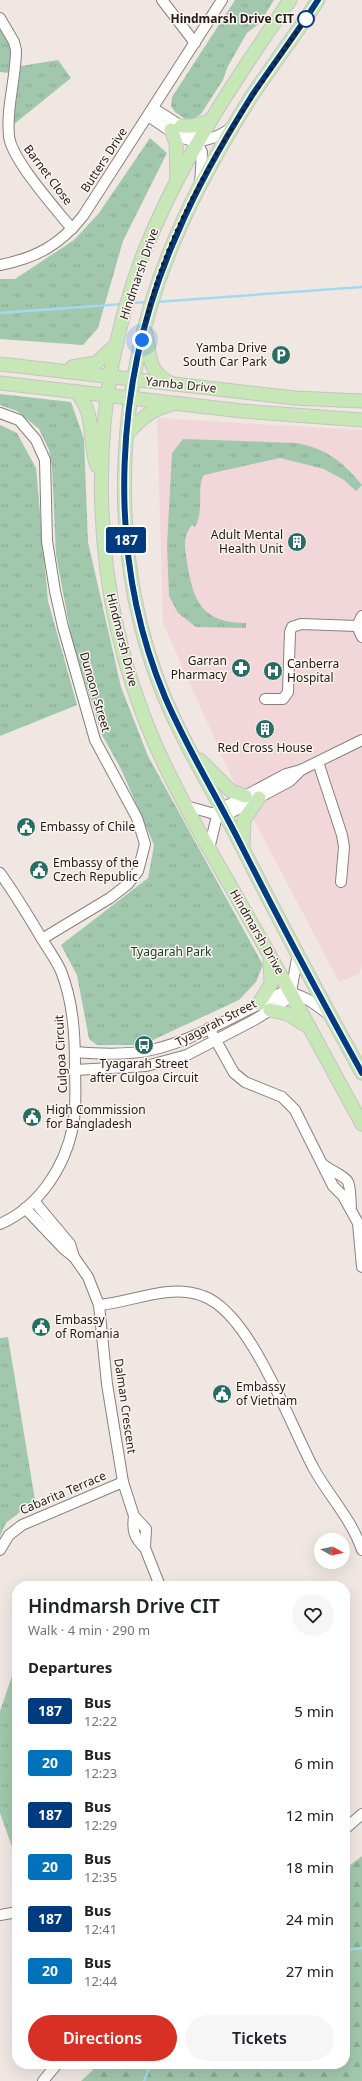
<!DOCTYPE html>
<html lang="en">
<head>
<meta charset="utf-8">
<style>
	body { margin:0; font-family:"Noto Sans",sans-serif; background:#f6f6f6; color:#202124; height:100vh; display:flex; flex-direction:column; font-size:15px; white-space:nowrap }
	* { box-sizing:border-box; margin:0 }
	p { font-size:13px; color:#757577 }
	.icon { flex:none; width:22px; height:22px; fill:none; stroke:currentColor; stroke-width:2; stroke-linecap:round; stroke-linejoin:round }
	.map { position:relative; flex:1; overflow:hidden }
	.side { position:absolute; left:12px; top:1581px; width:338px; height:488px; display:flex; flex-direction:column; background:#fff; border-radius:16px; box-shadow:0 4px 16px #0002 }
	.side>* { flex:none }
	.badge { padding:0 8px; border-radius:3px; font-size:14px; line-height:26px }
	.needle { width:26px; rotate:98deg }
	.buttons { position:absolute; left:314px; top:1533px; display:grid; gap:8px }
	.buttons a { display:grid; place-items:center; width:36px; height:36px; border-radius:50%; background:#fff; box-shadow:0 4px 16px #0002; font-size:20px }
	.you { position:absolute; width:20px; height:20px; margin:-10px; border:3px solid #fff; border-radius:50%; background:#1a73e8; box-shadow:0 0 0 6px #1a73e833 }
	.map>.badge { position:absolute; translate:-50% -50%; box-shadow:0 0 0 2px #fff }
	h2 { padding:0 16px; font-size:15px; line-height:36px }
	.round { display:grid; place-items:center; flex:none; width:42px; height:42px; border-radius:21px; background:#f6f6f6 }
	.overview { display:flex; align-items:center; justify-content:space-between; height:68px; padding:0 16px }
	h1 { font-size:19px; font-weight:600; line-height:30px }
	.action { display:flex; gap:8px; margin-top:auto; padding:8px 16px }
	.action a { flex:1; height:46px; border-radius:24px; background:#d93025; color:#fff; font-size:16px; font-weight:600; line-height:46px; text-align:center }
	.action a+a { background:#f6f6f6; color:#202124 }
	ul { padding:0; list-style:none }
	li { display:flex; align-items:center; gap:12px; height:52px; padding:0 16px }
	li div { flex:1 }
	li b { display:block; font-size:15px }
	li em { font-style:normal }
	li .badge { min-width:44px; font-weight:700; text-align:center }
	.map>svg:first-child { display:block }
	.medical { fill:#f2d7da }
	.grass { fill:url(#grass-tufts) }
	.forest { fill:url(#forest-firs) }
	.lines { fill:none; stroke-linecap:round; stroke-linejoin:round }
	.stream { stroke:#a3d9ee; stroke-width:2.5 }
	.minor-casing { stroke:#89807d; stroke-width:12 }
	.major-casing { stroke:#c5c4c3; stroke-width:15 }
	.minor { stroke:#fff; stroke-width:10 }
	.major { stroke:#c7e7b6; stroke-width:13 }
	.line-casing { stroke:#fff; stroke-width:9 }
	.line { stroke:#003b80; stroke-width:6 }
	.walk { stroke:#1f1c1a; stroke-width:4; stroke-dasharray:0 7.2 }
	.stop-dot { fill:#fff; stroke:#003b80; stroke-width:2 }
	.labels { text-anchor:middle; stroke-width:3; stroke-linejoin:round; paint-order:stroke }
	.stop-label { font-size:12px; font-weight:bold; fill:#1f1c1a; stroke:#fdf4f0; text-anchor:end }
	.street-label { font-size:12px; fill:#1f1c1a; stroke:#fdf4f0 }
	.poi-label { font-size:12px; fill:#1f1c1a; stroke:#fdf4f0; text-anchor:start }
	.park-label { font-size:12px; fill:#124528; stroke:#fdf4f0 }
</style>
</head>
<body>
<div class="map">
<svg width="362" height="2081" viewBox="0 0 362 2081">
	<defs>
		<pattern id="grass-tufts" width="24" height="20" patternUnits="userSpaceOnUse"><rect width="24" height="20" fill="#a1c8ad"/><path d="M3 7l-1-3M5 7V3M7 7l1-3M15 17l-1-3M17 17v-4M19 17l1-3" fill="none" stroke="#8aab94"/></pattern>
		<pattern id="forest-firs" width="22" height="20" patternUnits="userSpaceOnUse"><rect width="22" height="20" fill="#a1c8ad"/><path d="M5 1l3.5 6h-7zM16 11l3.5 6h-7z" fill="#8aab94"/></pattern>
	</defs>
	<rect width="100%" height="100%" fill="#f0e7e3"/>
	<!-- medical -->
	<path class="medical" d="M 157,418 L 362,430 L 362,965 L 359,974 L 339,982 L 232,778 L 163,623 Z"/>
	<!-- grass -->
	<g class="grass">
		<path d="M 235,0 L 274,0 L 260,23 L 247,33 L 228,66 L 223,80 L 201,114 L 193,119 L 187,120 L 175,112 L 171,106 L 172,97 Z"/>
		<path d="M 0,30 C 12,46 13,54 10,73 L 0,72 Z"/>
		<path d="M 58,60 L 71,78 L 13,125 L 21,66 Z"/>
		<path d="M 150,138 L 167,153 L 123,241 L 98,328 L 83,345 L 0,339 L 0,279 L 15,279 L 74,240 L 99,213 Z"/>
		<path d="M 0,394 L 71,402 L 84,439 L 88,542 L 121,687 L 148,756 L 263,965 L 256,982 L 239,1000 L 142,1045 L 97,1045 L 89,1039 L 77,975 L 61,945 L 148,878 L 154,845 L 121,769 L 102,735 L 72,640 L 56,555 L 52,467 L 49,450 L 39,429 L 17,411 L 0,405 Z"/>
		<path d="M 0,425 L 17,433 L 36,468 L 48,601 L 77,705 L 0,736 Z"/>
		<path d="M 183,439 L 297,443 C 327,449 343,462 362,485 L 356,491 L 344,480 L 324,469 L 280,458 L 204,475 C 196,486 205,510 195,527 L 192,525 C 182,538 185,547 187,562 C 193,601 202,623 246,623 L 246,628 L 196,627 L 178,613 L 169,596 L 167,545 L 172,453 Z"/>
		<path d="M 8,1337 L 35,1500 L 6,1523 L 0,1536 L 0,1338 Z"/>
		<path d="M 12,1676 L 17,1694 L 17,1861 L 0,1813 L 0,1711 Z"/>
	</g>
	<!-- forest -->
	<path class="forest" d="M 362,1856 L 362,2081 L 81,2081 L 93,2070 L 91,2064 L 345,2064 L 345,1869 Z"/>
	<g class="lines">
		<!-- stream -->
		<g class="stream">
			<path d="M 156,302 L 362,287"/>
			<path d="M 132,303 L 147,302"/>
			<path d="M 0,313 L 123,304"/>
			<path d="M 345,1950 L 362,1948"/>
			<path d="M 144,2081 L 151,2064"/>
		</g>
		<!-- minor casing -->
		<g class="minor-casing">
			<g id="minor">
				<path d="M 162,0 L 195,43"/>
				<path d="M 0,18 L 14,42 L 16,50 C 16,79 6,107 9,136 C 11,159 56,209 72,229"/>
				<path d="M 153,108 L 192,133 L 202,152 L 200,184"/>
				<path d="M 148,116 C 181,137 192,153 230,129"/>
				<path d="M 0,265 C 36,258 60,245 83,216 L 222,0"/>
				<path d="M 0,413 L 19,420 L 36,440 L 45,460 L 47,541 L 55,591 L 63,627 L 95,740 L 137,818 L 145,844 L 138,871 L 128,884 L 110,898 L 42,939"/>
				<path d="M 362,616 L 357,626 L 362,637"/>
				<path d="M 265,699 L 283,699 L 288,692 L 290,632 L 292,627 L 301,624 L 357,626"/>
				<path d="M 318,762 L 342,835 L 344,847 L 341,882"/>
				<path d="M 186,806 L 211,813 L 232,812 L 290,781 L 301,770"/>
				<path d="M 209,849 L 216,820 L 228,805 L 286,774 L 301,770 L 362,740"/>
				<path d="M 0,873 C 15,894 29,917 42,939 C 48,949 56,960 61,971 C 73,1002 75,1033 75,1066 C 75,1086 77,1106 73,1126 C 65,1167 39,1207 0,1224"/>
				<path d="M 209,1028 L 234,1073 L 245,1082 L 282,1097 L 295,1110 L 333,1186 L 343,1196 L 358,1223 L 362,1267"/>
				<path d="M 75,1052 C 98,1054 129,1055 151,1050 C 194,1041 243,1011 283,992 C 301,993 314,1003 328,1014"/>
				<path d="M 75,1070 L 146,1066 L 187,1055 L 256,1019 L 286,1000 L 291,992 L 298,953"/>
				<path d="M 324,1165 C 330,1170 346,1177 348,1182 C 351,1189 350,1199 351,1206"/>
				<path d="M 34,1201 L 70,1244 L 74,1257 L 88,1277 L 99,1305 L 107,1384 L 123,1482 L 134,1516 L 146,1529 L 145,1548 L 160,1586"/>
				<path d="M 25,1208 L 64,1249 L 74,1257"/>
				<path d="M 99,1305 C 133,1302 169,1283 203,1296 C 251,1313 290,1425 314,1469 C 329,1496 352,1520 362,1550"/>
				<path d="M 134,1516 C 132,1530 134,1538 145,1548"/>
				<path d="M 0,1550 L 9,1535 L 22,1525 L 123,1482"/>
				<path d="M 345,1829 L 362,1814"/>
				<path d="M 0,1915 L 17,1912"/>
				<path d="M 43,2081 L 57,2064"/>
			</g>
		</g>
		<!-- major casing -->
		<g class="major-casing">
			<g id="major">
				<path d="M 290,0 C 236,78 183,157 147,245 C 83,403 87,589 155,744 C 183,807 219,865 252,924 C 290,990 325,1057 362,1124"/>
				<path d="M 318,0 C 297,33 273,64 251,97 C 224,140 198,185 178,232 C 116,371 105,543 160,686 C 182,743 216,795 243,849 C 281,924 321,999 362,1073"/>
				<path d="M 181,126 L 193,126 L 210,121"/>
				<path d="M 171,130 L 176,143 L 177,179"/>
				<path d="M 146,334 C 151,358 147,370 170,383"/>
				<path d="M 0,364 L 295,398 L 362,401"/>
				<path d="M 72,367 L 96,363 L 117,344"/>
				<path d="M 0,383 L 242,411 L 362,420"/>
				<path d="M 75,391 C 97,413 88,442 97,466"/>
				<path d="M 127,434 C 140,420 151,409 170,405"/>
				<path d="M 200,760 L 231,791 L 245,796"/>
				<path d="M 243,848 L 244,820 L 259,798"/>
				<path d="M 259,1003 L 271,984 L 270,959"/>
				<path d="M 270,1010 L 288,1014 L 310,1028"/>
			</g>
		</g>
		<!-- minor -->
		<use href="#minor" class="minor"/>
		<!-- major -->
		<use href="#major" class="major"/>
	</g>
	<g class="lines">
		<!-- line casing -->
		<g class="line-casing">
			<path id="line" d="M 318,0 C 297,33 273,64 251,97 C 224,140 198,185 178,232 C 114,374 104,552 165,697 C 187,749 218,798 243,849 C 281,924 321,999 362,1073"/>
		</g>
		<!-- line -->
		<use href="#line" class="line"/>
		<!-- walk -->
		<path class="walk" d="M 142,340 C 162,224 239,114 306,19"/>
	</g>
	<!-- icons -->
	<defs>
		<g id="parking-disc" transform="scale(1)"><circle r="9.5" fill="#276d63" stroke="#fdf4f0"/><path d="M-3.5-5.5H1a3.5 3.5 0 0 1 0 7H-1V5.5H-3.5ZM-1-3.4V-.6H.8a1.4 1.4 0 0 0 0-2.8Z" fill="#fff"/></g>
		<g id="building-disc" transform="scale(1)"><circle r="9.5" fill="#276d63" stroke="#fdf4f0"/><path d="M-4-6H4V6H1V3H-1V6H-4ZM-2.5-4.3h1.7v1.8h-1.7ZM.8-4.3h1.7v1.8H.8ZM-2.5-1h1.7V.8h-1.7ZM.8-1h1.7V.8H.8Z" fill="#fff"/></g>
		<g id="pharmacy-disc" transform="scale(1)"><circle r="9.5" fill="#276d63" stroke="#fdf4f0"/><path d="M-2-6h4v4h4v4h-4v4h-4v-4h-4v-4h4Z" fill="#fff"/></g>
		<g id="hospital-disc" transform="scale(1)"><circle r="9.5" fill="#276d63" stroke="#fdf4f0"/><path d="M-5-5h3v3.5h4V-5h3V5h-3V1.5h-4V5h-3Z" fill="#fff"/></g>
		<g id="civic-disc" transform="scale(1)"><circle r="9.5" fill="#276d63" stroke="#fdf4f0"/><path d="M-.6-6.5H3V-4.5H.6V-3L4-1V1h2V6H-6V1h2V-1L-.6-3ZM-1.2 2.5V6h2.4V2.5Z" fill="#fff"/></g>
		<g id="bus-disc" transform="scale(1)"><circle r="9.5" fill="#276d63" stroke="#fdf4f0"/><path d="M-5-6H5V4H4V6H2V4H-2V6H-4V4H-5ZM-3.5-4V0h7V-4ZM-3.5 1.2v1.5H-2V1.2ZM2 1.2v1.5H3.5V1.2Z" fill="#fff"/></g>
	</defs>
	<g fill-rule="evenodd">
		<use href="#parking-disc" x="281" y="355"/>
		<use href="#building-disc" x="297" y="542"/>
		<use href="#pharmacy-disc" x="241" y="668"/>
		<use href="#hospital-disc" x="273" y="671"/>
		<use href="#building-disc" x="265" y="729"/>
		<use href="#civic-disc" x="26" y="827"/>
		<use href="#civic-disc" x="39" y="870"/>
		<use href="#bus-disc" x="144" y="1045"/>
		<use href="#civic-disc" x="32" y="1117"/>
		<use href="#civic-disc" x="41" y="1327"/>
		<use href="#civic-disc" x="222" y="1394"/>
	</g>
	<!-- markers -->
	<circle class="stop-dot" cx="306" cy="19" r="8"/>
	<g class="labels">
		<!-- stop labels -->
		<g class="stop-label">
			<text x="294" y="23">Hindmarsh Drive CIT</text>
		</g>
		<!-- street labels -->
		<g class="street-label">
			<text transform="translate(104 160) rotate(-57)" y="4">Butters Drive</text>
			<text transform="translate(48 175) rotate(53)" y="4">Barnet Close</text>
			<text transform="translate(139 274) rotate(-71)" y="4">Hindmarsh Drive</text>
			<text transform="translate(181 385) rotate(6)" y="4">Yamba Drive</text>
			<text transform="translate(122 640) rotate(76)" y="4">Hindmarsh Drive</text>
			<text transform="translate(95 692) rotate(74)" y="4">Dunoon Street</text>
			<text transform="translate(257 932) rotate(60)" y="4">Hindmarsh Drive</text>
			<text transform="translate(216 1023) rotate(-27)" y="4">Tyagarah Street</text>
			<text transform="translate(61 1054) rotate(-93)" y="4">Culgoa Circuit</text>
			<text transform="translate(125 1406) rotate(82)" y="4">Dalman Crescent</text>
			<text transform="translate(63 1493) rotate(-23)" y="4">Cabarita Terrace</text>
		</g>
		<!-- poi labels -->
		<g class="poi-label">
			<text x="267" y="352" text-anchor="end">Yamba Drive<tspan x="267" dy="14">South Car Park</tspan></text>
			<text x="283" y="539" text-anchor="end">Adult Mental<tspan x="283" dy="14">Health Unit</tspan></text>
			<text x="227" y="665" text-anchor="end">Garran<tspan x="227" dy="14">Pharmacy</tspan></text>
			<text x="287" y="668">Canberra<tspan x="287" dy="14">Hospital</tspan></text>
			<text x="265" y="752" text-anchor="middle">Red Cross House</text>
			<text x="40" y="831">Embassy of Chile</text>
			<text x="53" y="867">Embassy of the<tspan x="53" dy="14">Czech Republic</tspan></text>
			<text x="144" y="1068" text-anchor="middle">Tyagarah Street<tspan x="144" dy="14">after Culgoa Circuit</tspan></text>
			<text x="46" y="1114">High Commission<tspan x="46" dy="14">for Bangladesh</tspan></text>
			<text x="55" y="1324">Embassy<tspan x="55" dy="14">of Romania</tspan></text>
			<text x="236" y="1391">Embassy<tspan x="236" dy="14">of Vietnam</tspan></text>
		</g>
		<!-- park labels -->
		<g class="park-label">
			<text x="171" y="956">Tyagarah Park</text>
		</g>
	</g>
</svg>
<div class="buttons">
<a><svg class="needle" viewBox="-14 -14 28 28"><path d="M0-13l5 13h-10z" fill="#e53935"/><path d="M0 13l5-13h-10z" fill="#757577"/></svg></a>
</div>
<div class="you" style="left:142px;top:340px"></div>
<b class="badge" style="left:126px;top:540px;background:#003b80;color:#fff">187</b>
<section class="side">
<div class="overview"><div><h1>Hindmarsh Drive CIT</h1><p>Walk · 4 min · 290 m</p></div><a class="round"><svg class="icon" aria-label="heart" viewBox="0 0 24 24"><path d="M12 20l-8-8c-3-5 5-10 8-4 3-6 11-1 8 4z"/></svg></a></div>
<h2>Departures</h2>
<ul>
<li><span class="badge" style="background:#003b80;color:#fff">187</span><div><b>Bus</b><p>12:22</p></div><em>5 min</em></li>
<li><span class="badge" style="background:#0072bc;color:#fff">20</span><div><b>Bus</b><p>12:23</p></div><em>6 min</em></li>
<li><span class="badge" style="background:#003b80;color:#fff">187</span><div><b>Bus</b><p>12:29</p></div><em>12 min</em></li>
<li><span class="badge" style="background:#0072bc;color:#fff">20</span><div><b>Bus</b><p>12:35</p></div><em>18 min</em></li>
<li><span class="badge" style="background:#003b80;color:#fff">187</span><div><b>Bus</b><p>12:41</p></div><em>24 min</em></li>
<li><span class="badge" style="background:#0072bc;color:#fff">20</span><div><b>Bus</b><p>12:44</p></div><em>27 min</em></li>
</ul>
<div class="action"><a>Directions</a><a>Tickets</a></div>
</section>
</div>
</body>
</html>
